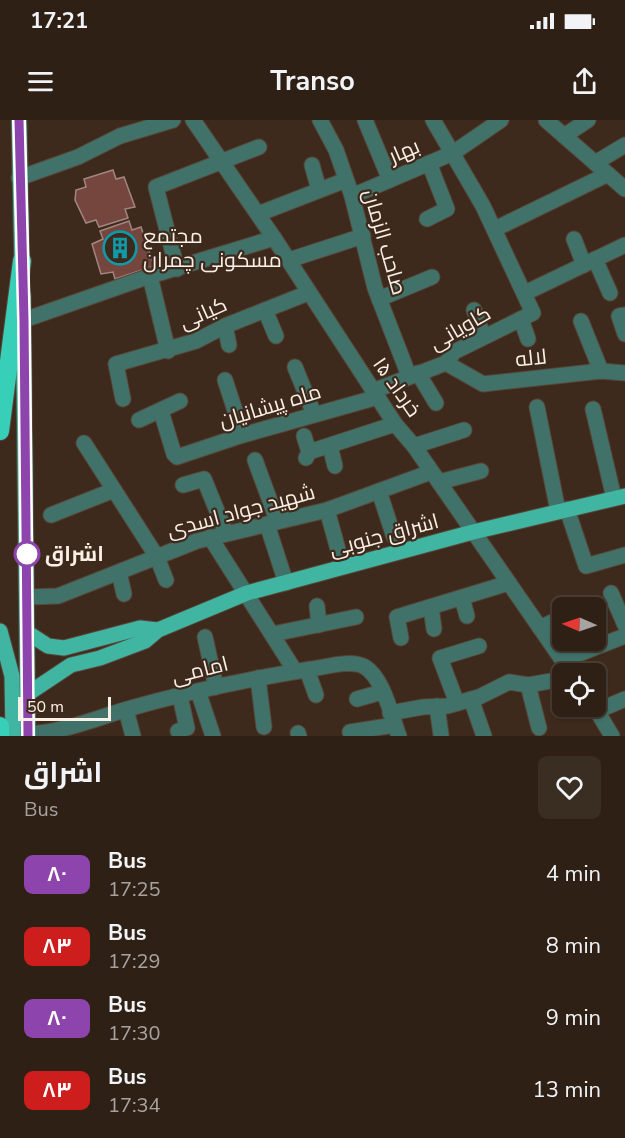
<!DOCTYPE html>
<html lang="en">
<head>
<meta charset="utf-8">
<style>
	body { margin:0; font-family:"Nunito Sans",Cairo,sans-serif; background:#3a2d22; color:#f1f3f6; height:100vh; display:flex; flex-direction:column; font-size:22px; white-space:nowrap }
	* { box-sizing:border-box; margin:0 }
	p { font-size:20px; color:#a7a3a0 }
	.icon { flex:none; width:33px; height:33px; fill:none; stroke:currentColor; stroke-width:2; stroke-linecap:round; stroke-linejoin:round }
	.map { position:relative; height:616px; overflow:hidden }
	.details { display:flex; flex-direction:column; background:#2e2015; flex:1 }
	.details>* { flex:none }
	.badge { padding:0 12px; border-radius:9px; font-size:21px; line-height:39px }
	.needle { width:39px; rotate:272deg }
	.buttons { position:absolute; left:552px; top:477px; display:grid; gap:12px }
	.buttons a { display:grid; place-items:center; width:54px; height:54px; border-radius:9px; background:#2e2015; box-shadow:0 2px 4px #0004,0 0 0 2px #493e34; font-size:30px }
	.scale { position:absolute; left:18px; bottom:15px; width:93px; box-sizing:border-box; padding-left:6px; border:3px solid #fcefe6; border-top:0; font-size:16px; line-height:21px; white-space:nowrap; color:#fcefe6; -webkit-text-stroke:4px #3d2a1c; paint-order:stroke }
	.map>.badge { position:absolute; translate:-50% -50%; box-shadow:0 0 0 3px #fff }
	.round { display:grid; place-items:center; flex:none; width:63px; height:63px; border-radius:9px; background:#3a2d22 }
	.head { display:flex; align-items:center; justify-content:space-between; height:102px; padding:0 24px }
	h1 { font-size:28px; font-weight:700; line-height:45px }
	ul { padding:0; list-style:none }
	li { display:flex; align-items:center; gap:18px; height:72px; padding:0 24px }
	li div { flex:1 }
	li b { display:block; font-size:22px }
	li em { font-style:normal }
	li .badge { min-width:66px; font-weight:700; text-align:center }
	.status { display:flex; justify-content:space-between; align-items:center; height:42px; padding:0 30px; background:#2e2015; direction:ltr }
	.status svg { height:16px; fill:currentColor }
	header { display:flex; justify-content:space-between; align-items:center; height:78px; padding:0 24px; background:#2e2015; font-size:27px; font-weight:700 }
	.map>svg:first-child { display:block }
	.building { fill:#75463d; stroke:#a28580; stroke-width:1.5 }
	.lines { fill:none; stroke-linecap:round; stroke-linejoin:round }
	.minor-casing { stroke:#584638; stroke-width:17 }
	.major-casing { stroke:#584638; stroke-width:17 }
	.highway-casing { stroke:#584638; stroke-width:20 }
	.minor { stroke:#407269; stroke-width:15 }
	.major { stroke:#3fb5a2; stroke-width:15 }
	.highway { stroke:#38cfb8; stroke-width:18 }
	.line-casing { stroke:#fff; stroke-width:14 }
	.line { stroke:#8e44ad; stroke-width:9 }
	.stop-dot { fill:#fff; stroke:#8e44ad; stroke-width:3 }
	.labels { text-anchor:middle; stroke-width:4.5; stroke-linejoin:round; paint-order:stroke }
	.street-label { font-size:21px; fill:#fcefe6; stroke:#3d2a1c }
	.poi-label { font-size:21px; fill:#fcefe6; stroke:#3d2a1c; text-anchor:start }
	.stop-label { font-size:21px; font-weight:bold; fill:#fcefe6; stroke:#3d2a1c; text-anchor:start }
</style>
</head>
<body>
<div class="status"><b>17:21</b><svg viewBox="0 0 49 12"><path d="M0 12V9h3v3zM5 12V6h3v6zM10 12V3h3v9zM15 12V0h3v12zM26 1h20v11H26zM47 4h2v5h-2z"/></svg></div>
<header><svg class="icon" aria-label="menu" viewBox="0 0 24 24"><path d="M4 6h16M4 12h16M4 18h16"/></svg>Transo<svg class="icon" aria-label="share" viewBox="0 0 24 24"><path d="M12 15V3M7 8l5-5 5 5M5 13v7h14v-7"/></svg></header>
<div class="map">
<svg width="625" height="616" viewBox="0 0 625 616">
	<rect width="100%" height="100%" fill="#3d2a1c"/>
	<!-- building -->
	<g class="building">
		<path d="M 113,50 L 116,59 L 124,57 L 135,87 L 125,89 L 128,98 L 99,107 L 96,100 L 86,103 L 75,80 L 76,70 L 86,67 L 84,59 Z"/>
		<path d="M 129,101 L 132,110 L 141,107 L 154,146 L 115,159 L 113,152 L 101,154 L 92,124 L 103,119 L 100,111 Z"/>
	</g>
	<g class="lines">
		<!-- minor casing -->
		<g class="minor-casing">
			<g id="minor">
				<path d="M 193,0 L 274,118 L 395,304 L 414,326 L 572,554"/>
				<path d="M 320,0 L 336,30 L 352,76 L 375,168 L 409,256"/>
				<path d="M 365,0 L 390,60"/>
				<path d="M 546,0 L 625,69"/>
				<path d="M 564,16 L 588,0"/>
				<path d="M 595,43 L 625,25"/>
				<path d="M 312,45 L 319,70"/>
				<path d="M 19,58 L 78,37 L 120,16 L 173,0"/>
				<path d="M 352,76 L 453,33 L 501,0"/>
				<path d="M 258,94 L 346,60"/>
				<path d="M 427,99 L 447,89 L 429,43"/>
				<path d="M 495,109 L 608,54"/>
				<path d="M 574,119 L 584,145"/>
				<path d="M 595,139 L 610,173"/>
				<path d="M 289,140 L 363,116"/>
				<path d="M 177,149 L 156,67 L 259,27"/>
				<path d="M 150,156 L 168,231"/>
				<path d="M 525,173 L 625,125"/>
				<path d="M 379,179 L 432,157"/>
				<path d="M 265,190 L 276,216"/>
				<path d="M 474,190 L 483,215"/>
				<path d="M 625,195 L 619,196 L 625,214"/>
				<path d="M 521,199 L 528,219"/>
				<path d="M 24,200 L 150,156 L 274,118"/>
				<path d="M 581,201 L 601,251"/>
				<path d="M 225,206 L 229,225"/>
				<path d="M 446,243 L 483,264 L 601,251 L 625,253"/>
				<path d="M 295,247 L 314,294"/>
				<path d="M 418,253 L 436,283"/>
				<path d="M 225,260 L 243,315"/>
				<path d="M 373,271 L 446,243 L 454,232 L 533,193 L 483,86 L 433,0"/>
				<path d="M 123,279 L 116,244 L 196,221 L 225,206 L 308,173"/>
				<path d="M 537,287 L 558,391"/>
				<path d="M 593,289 L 614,378"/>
				<path d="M 161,291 L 174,334 L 177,337 L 243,315 L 378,277"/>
				<path d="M 139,300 L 180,281"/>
				<path d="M 304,316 L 309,332"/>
				<path d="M 84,323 L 157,437 L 166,460"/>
				<path d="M 330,326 L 335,346"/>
				<path d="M 414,326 L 464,310"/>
				<path d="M 306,338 L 309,332 L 395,304"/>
				<path d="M 255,340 L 277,400"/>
				<path d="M 439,362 L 481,351"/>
				<path d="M 183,365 L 204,359 L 226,413"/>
				<path d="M 379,371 L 394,417"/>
				<path d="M 567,389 L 586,446 L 625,435"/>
				<path d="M 327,390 L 339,433"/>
				<path d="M 51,395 L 114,370"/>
				<path d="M 267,404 L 286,463"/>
				<path d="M 210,417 L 295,551"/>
				<path d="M 119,452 L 124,474"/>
				<path d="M 611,473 L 625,505"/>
				<path d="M 28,477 L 58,476 L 197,421 L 327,390 L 431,352"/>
				<path d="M 462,478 L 467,496"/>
				<path d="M 317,486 L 319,505"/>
				<path d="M 431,487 L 434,509"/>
				<path d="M 582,488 L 587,485"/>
				<path d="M 540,508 L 562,497"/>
				<path d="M 273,514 L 356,497"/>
				<path d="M 205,517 L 216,567"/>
				<path d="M 401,518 L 397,497 L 509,463"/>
				<path d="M 563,540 L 625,516"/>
				<path d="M 307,550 L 316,575"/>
				<path d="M 258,558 L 264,607"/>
				<path d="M 528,565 L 539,608"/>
				<path d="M 198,571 L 213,616"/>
				<path d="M 357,579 L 382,572"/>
				<path d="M 471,579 L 484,616"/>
				<path d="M 457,583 L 440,538 L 479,526"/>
				<path d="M 437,586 L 441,615"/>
				<path d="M 594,586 L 612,616"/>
				<path d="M 126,590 L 133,616"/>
				<path d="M 597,591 L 625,579"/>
				<path d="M 390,593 L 423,587 L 447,586 L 479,577 L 509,562 L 528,565 L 562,559"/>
				<path d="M 178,611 L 187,608 L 180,576"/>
				<path d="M 350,612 L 395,605"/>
				<path d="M 298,613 L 299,616"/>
				<path d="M 28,614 C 62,612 92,600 124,590 C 186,572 248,559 311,549 C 326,547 352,539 365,547 C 384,559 391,596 399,616"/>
			</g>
		</g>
		<!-- major casing -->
		<g class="major-casing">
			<g id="major">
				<path d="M 19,0 L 22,151"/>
				<path d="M 23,175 L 28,616"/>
				<path d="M 0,511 L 12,556 L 13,616"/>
				<path d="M 28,513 L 48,526 L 64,528 L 140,508 L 158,510"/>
				<path d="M 29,573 L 71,545 L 100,538 L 145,521 L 158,510 L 247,473 L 473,412 L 625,376"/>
			</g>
		</g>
		<!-- highway casing -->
		<g class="highway-casing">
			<g id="highway">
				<path d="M 0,311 L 22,141"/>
				<path d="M 0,606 L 0,616"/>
			</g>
		</g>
		<!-- minor -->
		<use href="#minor" class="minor"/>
		<!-- major -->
		<use href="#major" class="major"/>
		<!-- highway -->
		<use href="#highway" class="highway"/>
	</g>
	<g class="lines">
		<!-- line casing -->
		<g class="line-casing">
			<path id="line" d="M 19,0 L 24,200 L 28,616"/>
		</g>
		<!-- line -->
		<use href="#line" class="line"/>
	</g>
	<!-- icons -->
	<defs>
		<g id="building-ring" transform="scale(1.725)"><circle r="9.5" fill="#3d2a1c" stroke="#0f9aa8" stroke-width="1.5"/><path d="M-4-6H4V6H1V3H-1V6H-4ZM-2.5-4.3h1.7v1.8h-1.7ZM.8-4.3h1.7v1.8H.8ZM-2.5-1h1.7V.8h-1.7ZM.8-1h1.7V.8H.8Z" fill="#0f9aa8"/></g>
	</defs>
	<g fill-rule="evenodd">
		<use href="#building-ring" x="120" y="128"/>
	</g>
	<!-- markers -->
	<circle class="stop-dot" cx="27" cy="434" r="12"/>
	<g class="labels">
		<!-- street labels -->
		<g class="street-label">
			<text transform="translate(404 31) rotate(-23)" y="7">بهار</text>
			<text transform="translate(385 122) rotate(74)" y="7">صاحب الزمان</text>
			<text transform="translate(203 193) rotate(-24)" y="7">کیانی</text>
			<text transform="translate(460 208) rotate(-30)" y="7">کاویانی</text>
			<text transform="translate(531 238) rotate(-6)" y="7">لاله</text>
			<text transform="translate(397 267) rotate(55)" y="7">۱۵ خرداد</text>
			<text transform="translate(270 286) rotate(-17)" y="7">ماه پیشانیان</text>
			<text transform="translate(241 391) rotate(-15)" y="7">شهید جواد اسدی</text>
			<text transform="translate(384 415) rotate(-15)" y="7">اشراق جنوبی</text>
			<text transform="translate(200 550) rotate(-14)" y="7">امامی</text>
		</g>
		<!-- poi labels -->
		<g class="poi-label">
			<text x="143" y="123">مجتمع<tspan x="143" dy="24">مسکونی چمران</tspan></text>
		</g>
		<!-- stop labels -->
		<g class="stop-label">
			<text x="45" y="441">اشراق</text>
		</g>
	</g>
</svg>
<div class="buttons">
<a><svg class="needle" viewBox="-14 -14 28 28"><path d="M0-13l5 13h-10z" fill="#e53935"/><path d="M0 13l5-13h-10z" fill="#a7a3a0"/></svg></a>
<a><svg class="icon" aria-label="locate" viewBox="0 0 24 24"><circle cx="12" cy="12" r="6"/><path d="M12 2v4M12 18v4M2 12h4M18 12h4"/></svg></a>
</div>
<div class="scale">50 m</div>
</div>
<section class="details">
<div class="head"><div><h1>اشراق</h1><p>Bus</p></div><a class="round"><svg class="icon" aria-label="heart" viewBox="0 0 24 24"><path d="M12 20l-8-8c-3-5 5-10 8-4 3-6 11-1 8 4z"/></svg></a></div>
<ul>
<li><span class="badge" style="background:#8e44ad;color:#fff">۸۰</span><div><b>Bus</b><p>17:25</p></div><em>4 min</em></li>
<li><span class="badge" style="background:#cd1d1d;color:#fff">۸۳</span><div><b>Bus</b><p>17:29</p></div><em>8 min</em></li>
<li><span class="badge" style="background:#8e44ad;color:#fff">۸۰</span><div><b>Bus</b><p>17:30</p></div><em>9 min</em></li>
<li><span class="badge" style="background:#cd1d1d;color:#fff">۸۳</span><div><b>Bus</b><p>17:34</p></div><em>13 min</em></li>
</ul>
</section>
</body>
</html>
